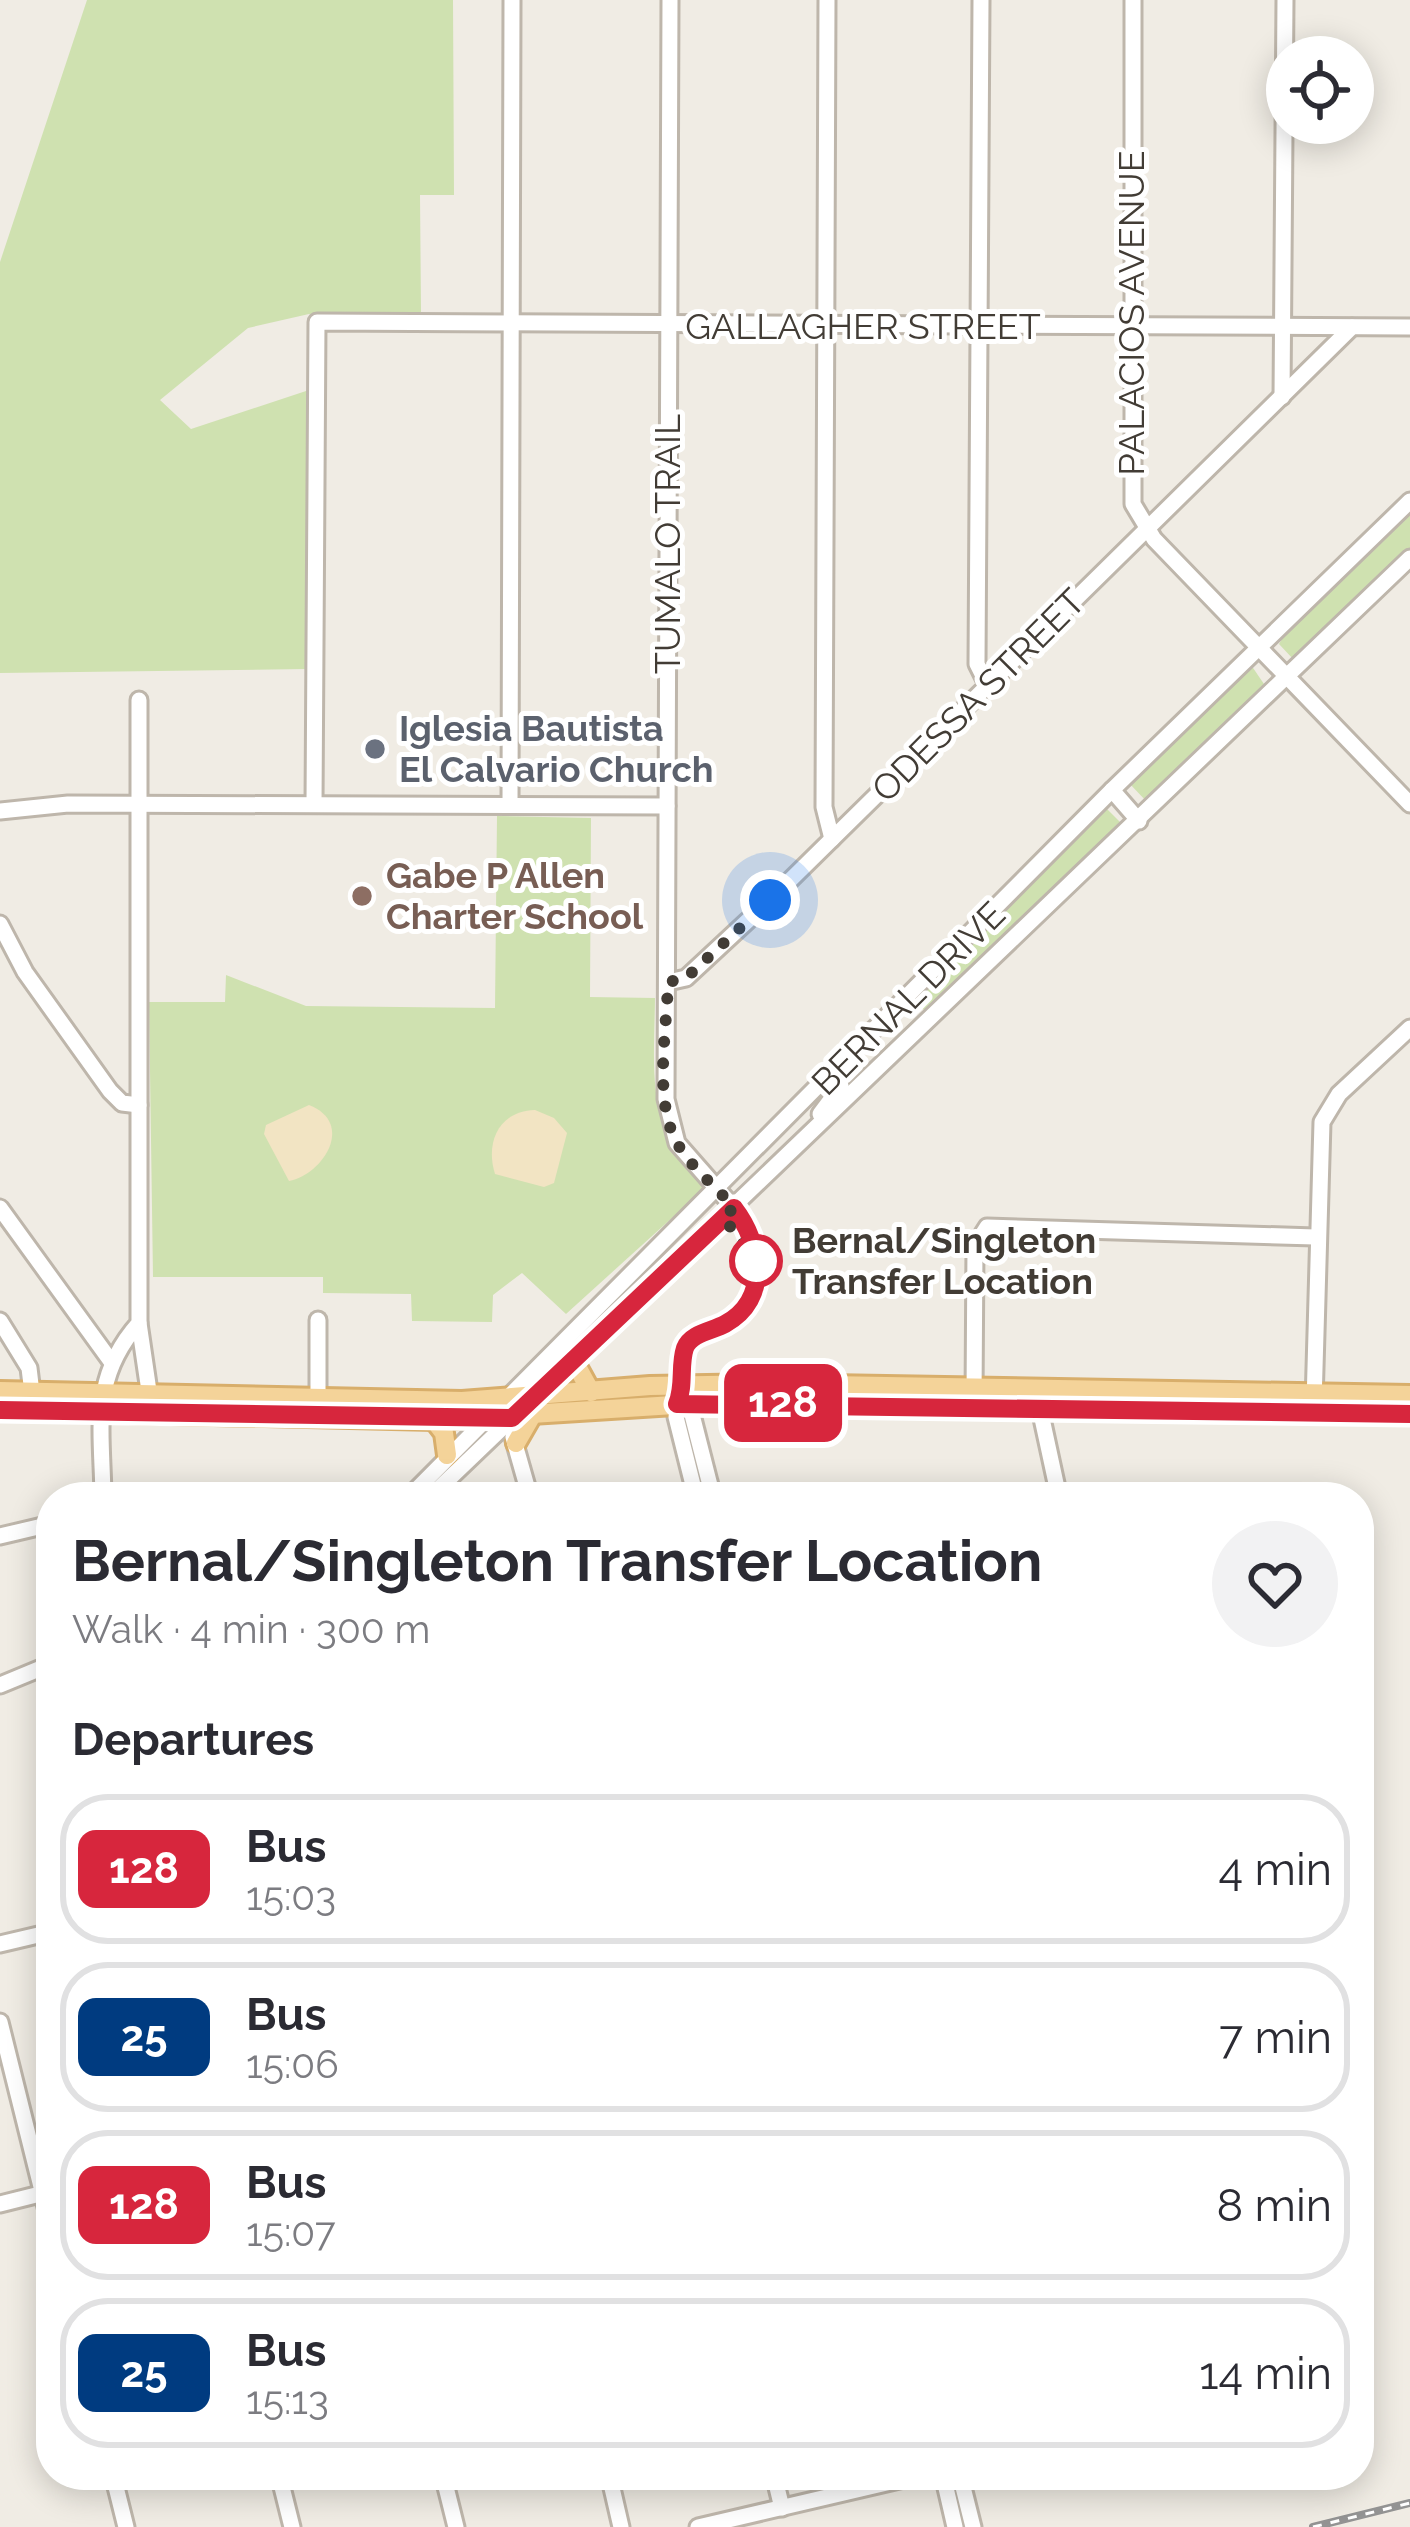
<!DOCTYPE html>
<html lang="en">
<head>
<meta charset="utf-8">
<style>
	body { margin:0; font-family:Raleway,sans-serif; background:#f2f2f3; color:#2b2b33; height:100vh; display:flex; flex-direction:column; font-size:45px; white-space:nowrap }
	* { box-sizing:border-box; margin:0 }
	p { font-size:39px; color:#7c7c81 }
	.icon { flex:none; width:66px; height:66px; fill:none; stroke:currentColor; stroke-width:2; stroke-linecap:round; stroke-linejoin:round }
	.map { position:relative; flex:1; overflow:hidden }
	.sheet { position:absolute; left:36px; top:1482px; width:1338px; height:1008px; display:flex; flex-direction:column; background:#fff; border-radius:48px; box-shadow:0 6px 30px #0003 }
	.sheet>* { flex:none }
	.badge { padding:0 24px; border-radius:18px; font-size:42px; line-height:78px }
	.tools { position:absolute; left:1266px; top:36px; display:grid; gap:24px }
	.tools a { display:grid; place-items:center; width:108px; height:108px; border-radius:50%; background:#fff; box-shadow:0 6px 30px #0003; font-size:60px }
	.you { position:absolute; width:60px; height:60px; margin:-30px; border:9px solid #fff; border-radius:50%; background:#1a73e8; box-shadow:0 0 0 18px #1a73e833 }
	.map>.badge { position:absolute; translate:-50% -50%; box-shadow:0 0 0 6px #fff }
	h2 { padding:0 36px; font-size:45px; line-height:108px }
	.round { display:grid; place-items:center; flex:none; width:126px; height:126px; border-radius:63px; background:#f2f2f3 }
	.head { display:flex; align-items:center; justify-content:space-between; height:204px; padding:0 36px }
	h1 { font-size:57px; font-weight:700; line-height:90px }
	ul { padding:0; list-style:none }
	li { display:flex; align-items:center; gap:36px; height:150px; margin:0 24px 18px; padding:0 12px; border:6px solid #e1e1e2; border-radius:48px }
	li div { flex:1 }
	li b { display:block; font-size:45px }
	li em { font-style:normal }
	li .badge { min-width:132px; font-weight:700; text-align:center }
	.map>svg:first-child { display:block }
	.green { fill:#cfe1b0 }
	.sand { fill:#f2e4c3 }
	.lines { fill:none; stroke-linecap:round; stroke-linejoin:round }
	.minor-casing { stroke:#beb6ab; stroke-width:21 }
	.major-casing { stroke:#d8ae6b; stroke-width:24 }
	.minor { stroke:#fff; stroke-width:15 }
	.major { stroke:#f4d399; stroke-width:18 }
	.rail-casing { stroke:#939393; stroke-width:8 }
	.rail { stroke:#fff; stroke-width:3; stroke-dasharray:9; stroke-linecap:butt }
	.line-casing { stroke:#fff; stroke-width:27 }
	.line { stroke:#d7263d; stroke-width:18 }
	.walk { stroke:#423c35; stroke-width:12; stroke-dasharray:0 21.6 }
	.worship-dot { fill:#6b7280; stroke:#fff; stroke-width:4.5 }
	.education-dot { fill:#8d6e63; stroke:#fff; stroke-width:4.5 }
	.stop-dot { fill:#fff; stroke:#d7263d; stroke-width:6 }
	.labels { text-anchor:middle; stroke-width:10; stroke-linejoin:round; paint-order:stroke }
	.street-label { font-size:36px; fill:#423c35; stroke:#fff }
	.worship-label { font-size:36px; font-weight:bold; fill:#5b616d; stroke:#fff; text-anchor:start }
	.education-label { font-size:36px; font-weight:bold; fill:#785e54; stroke:#fff; text-anchor:start }
	.stop-label { font-size:36px; font-weight:bold; fill:#423c35; stroke:#fff; text-anchor:start }
</style>
</head>
<body>
<div class="map">
<svg width="1410" height="2527" viewBox="0 0 1410 2527">
	<rect width="100%" height="100%" fill="#f0ece4"/>
	<!-- green -->
	<g class="green">
		<path d="M 87,0 L 453,0 L 454,195 L 420,195 L 421,312 L 309,314 L 248,328 L 160,400 L 191,429 L 309,390 L 307,669 L 0,673 L 0,262 Z"/>
		<path d="M 1410,508 L 1410,549 L 1294,660 L 1279,644 L 1282,639 Z"/>
		<path d="M 1251,665 L 1264,684 L 1148,803 L 1129,783 Z"/>
		<path d="M 1105,807 L 1121,823 L 1118,827 L 925,1011 L 916,1002 Z"/>
		<path d="M 497,816 L 591,818 L 590,997 L 655,998 C 654,1078 645,1126 705,1188 L 566,1314 L 522,1273 L 493,1295 L 492,1322 L 412,1321 L 411,1294 L 323,1293 L 323,1277 L 153,1277 L 149,1002 L 225,1002 L 226,975 L 306,1006 L 495,1008 Z"/>
	</g>
	<!-- sand -->
	<g class="sand">
		<path d="M 309,1105 C 355,1123 324,1174 289,1181 L 264,1134 L 266,1125 Z"/>
		<path d="M 535,1110 L 554,1118 L 567,1133 L 554,1183 L 544,1187 L 495,1174 C 485,1142 499,1111 535,1110 Z"/>
	</g>
	<g class="lines">
		<!-- minor casing -->
		<g class="minor-casing">
			<g id="minor">
				<path d="M 670,0 L 666,1099 L 677,1143 L 734,1208"/>
				<path d="M 827,0 L 824,807 L 832,839"/>
				<path d="M 981,0 L 977,664 L 988,686"/>
				<path d="M 1133,0 L 1133,504 L 1154,539 L 1410,804"/>
				<path d="M 1282,397 L 1285,0"/>
				<path d="M 1112,790 L 1139,821"/>
				<path d="M 314,804 L 317,322 L 1410,327"/>
				<path d="M 510,805 L 512,0"/>
				<path d="M 0,811 L 68,804 L 667,806"/>
				<path d="M 0,924 L 25,972 L 110,1091 L 122,1103 L 139,1105"/>
				<path d="M 668,982 L 686,978 L 770,900 L 1352,327"/>
				<path d="M 820,1114 L 841,1086 L 835,1072"/>
				<path d="M 0,1208 L 110,1360"/>
				<path d="M 0,1321 L 29,1368 L 33,1401"/>
				<path d="M 139,1323 L 149,1391"/>
				<path d="M 687,1395 L 713,1497"/>
				<path d="M 974,1398 L 975,1246 L 987,1227 L 1315,1237"/>
				<path d="M 679,1399 L 676,1417 L 696,1497"/>
				<path d="M 1038,1400 L 1059,1497"/>
				<path d="M 1314,1403 L 1322,1122 L 1339,1094 L 1410,1028"/>
				<path d="M 318,1405 L 318,1320"/>
				<path d="M 513,1437 L 530,1497"/>
				<path d="M 103,1497 C 102,1428 90,1378 139,1323 L 139,700"/>
				<path d="M 409,1497 L 1112,790 L 1410,501"/>
				<path d="M 430,1497 L 1410,558"/>
				<path d="M 0,1536 L 51,1524"/>
				<path d="M 0,1685 L 51,1664"/>
				<path d="M 0,1944 L 51,1932"/>
				<path d="M 0,2022 L 51,2227"/>
				<path d="M 0,2204 L 48,2192"/>
				<path d="M 113,2475 L 126,2527"/>
				<path d="M 279,2475 L 292,2527"/>
				<path d="M 443,2475 L 456,2527"/>
				<path d="M 609,2475 L 621,2527"/>
				<path d="M 774,2475 L 782,2508"/>
				<path d="M 943,2475 L 955,2527"/>
				<path d="M 960,2475 L 973,2527"/>
				<path d="M 698,2527 L 921,2475"/>
			</g>
		</g>
		<!-- major casing -->
		<g class="major-casing">
			<g id="major">
				<path d="M 574,1361 L 591,1392"/>
				<path d="M 0,1391 L 462,1401 L 650,1386 L 769,1384 L 1410,1395"/>
				<path d="M 0,1410 L 434,1420 L 706,1403 L 1410,1414"/>
				<path d="M 434,1420 L 444,1433 L 447,1455"/>
				<path d="M 516,1443 L 531,1417"/>
			</g>
		</g>
		<!-- minor -->
		<use href="#minor" class="minor"/>
		<!-- major -->
		<use href="#major" class="major"/>
		<!-- rail casing -->
		<g class="rail-casing">
			<path id="rail" d="M 1313,2527 L 1410,2503"/>
		</g>
		<!-- rail -->
		<use href="#rail" class="rail"/>
	</g>
	<g class="lines">
		<!-- line casing -->
		<g class="line-casing">
			<path id="line" d="M 0,1410 L 512,1418 L 734,1208 C 761,1243 771,1299 725,1324 C 712,1331 691,1333 685,1348 C 679,1366 685,1385 677,1404 L 1410,1414"/>
		</g>
		<!-- line -->
		<use href="#line" class="line"/>
		<!-- walk -->
		<path class="walk" d="M 756,1261 L 723,1217 L 734,1208 C 717,1187 691,1168 677,1143 C 653,1100 667,1030 668,982 L 686,978 L 770,900"/>
	</g>
	<!-- markers -->
	<circle class="worship-dot" cx="375" cy="749" r="12"/>
	<circle class="education-dot" cx="362" cy="896" r="12"/>
	<circle class="stop-dot" cx="756" cy="1261" r="24"/>
	<g class="labels">
		<!-- street labels -->
		<g class="street-label">
			<text transform="translate(1131 313) rotate(-90)" y="13">PALACIOS AVENUE</text>
			<text x="863" y="339">GALLAGHER STREET</text>
			<text transform="translate(667 544) rotate(-90)" y="13">TUMALO TRAIL</text>
			<text transform="translate(978 695) rotate(-45)" y="13">ODESSA STREET</text>
			<text transform="translate(908 998) rotate(-45)" y="13">BERNAL DRIVE</text>
		</g>
		<!-- worship labels -->
		<g class="worship-label">
			<text x="399" y="741">Iglesia Bautista<tspan x="399" dy="41">El Calvario Church</tspan></text>
		</g>
		<!-- education labels -->
		<g class="education-label">
			<text x="386" y="888">Gabe P Allen<tspan x="386" dy="41">Charter School</tspan></text>
		</g>
		<!-- stop labels -->
		<g class="stop-label">
			<text x="792" y="1253">Bernal/Singleton<tspan x="792" dy="41">Transfer Location</tspan></text>
		</g>
	</g>
</svg>
<div class="tools">
<a><svg class="icon" aria-label="locate" viewBox="0 0 24 24"><circle cx="12" cy="12" r="6"/><path d="M12 2v4M12 18v4M2 12h4M18 12h4"/></svg></a>
</div>
<div class="you" style="left:770px;top:900px"></div>
<b class="badge" style="left:783px;top:1403px;background:#d7263d;color:#fff">128</b>
<section class="sheet">
<div class="head"><div><h1>Bernal/Singleton Transfer Location</h1><p>Walk · 4 min · 300 m</p></div><a class="round"><svg class="icon" aria-label="heart" viewBox="0 0 24 24"><path d="M12 20l-8-8c-3-5 5-10 8-4 3-6 11-1 8 4z"/></svg></a></div>
<h2>Departures</h2>
<ul>
<li><span class="badge" style="background:#d7263d;color:#fff">128</span><div><b>Bus</b><p>15:03</p></div><em>4 min</em></li>
<li><span class="badge" style="background:#003b80;color:#fff">25</span><div><b>Bus</b><p>15:06</p></div><em>7 min</em></li>
<li><span class="badge" style="background:#d7263d;color:#fff">128</span><div><b>Bus</b><p>15:07</p></div><em>8 min</em></li>
<li><span class="badge" style="background:#003b80;color:#fff">25</span><div><b>Bus</b><p>15:13</p></div><em>14 min</em></li>
</ul>
</section>
</div>
</body>
</html>
